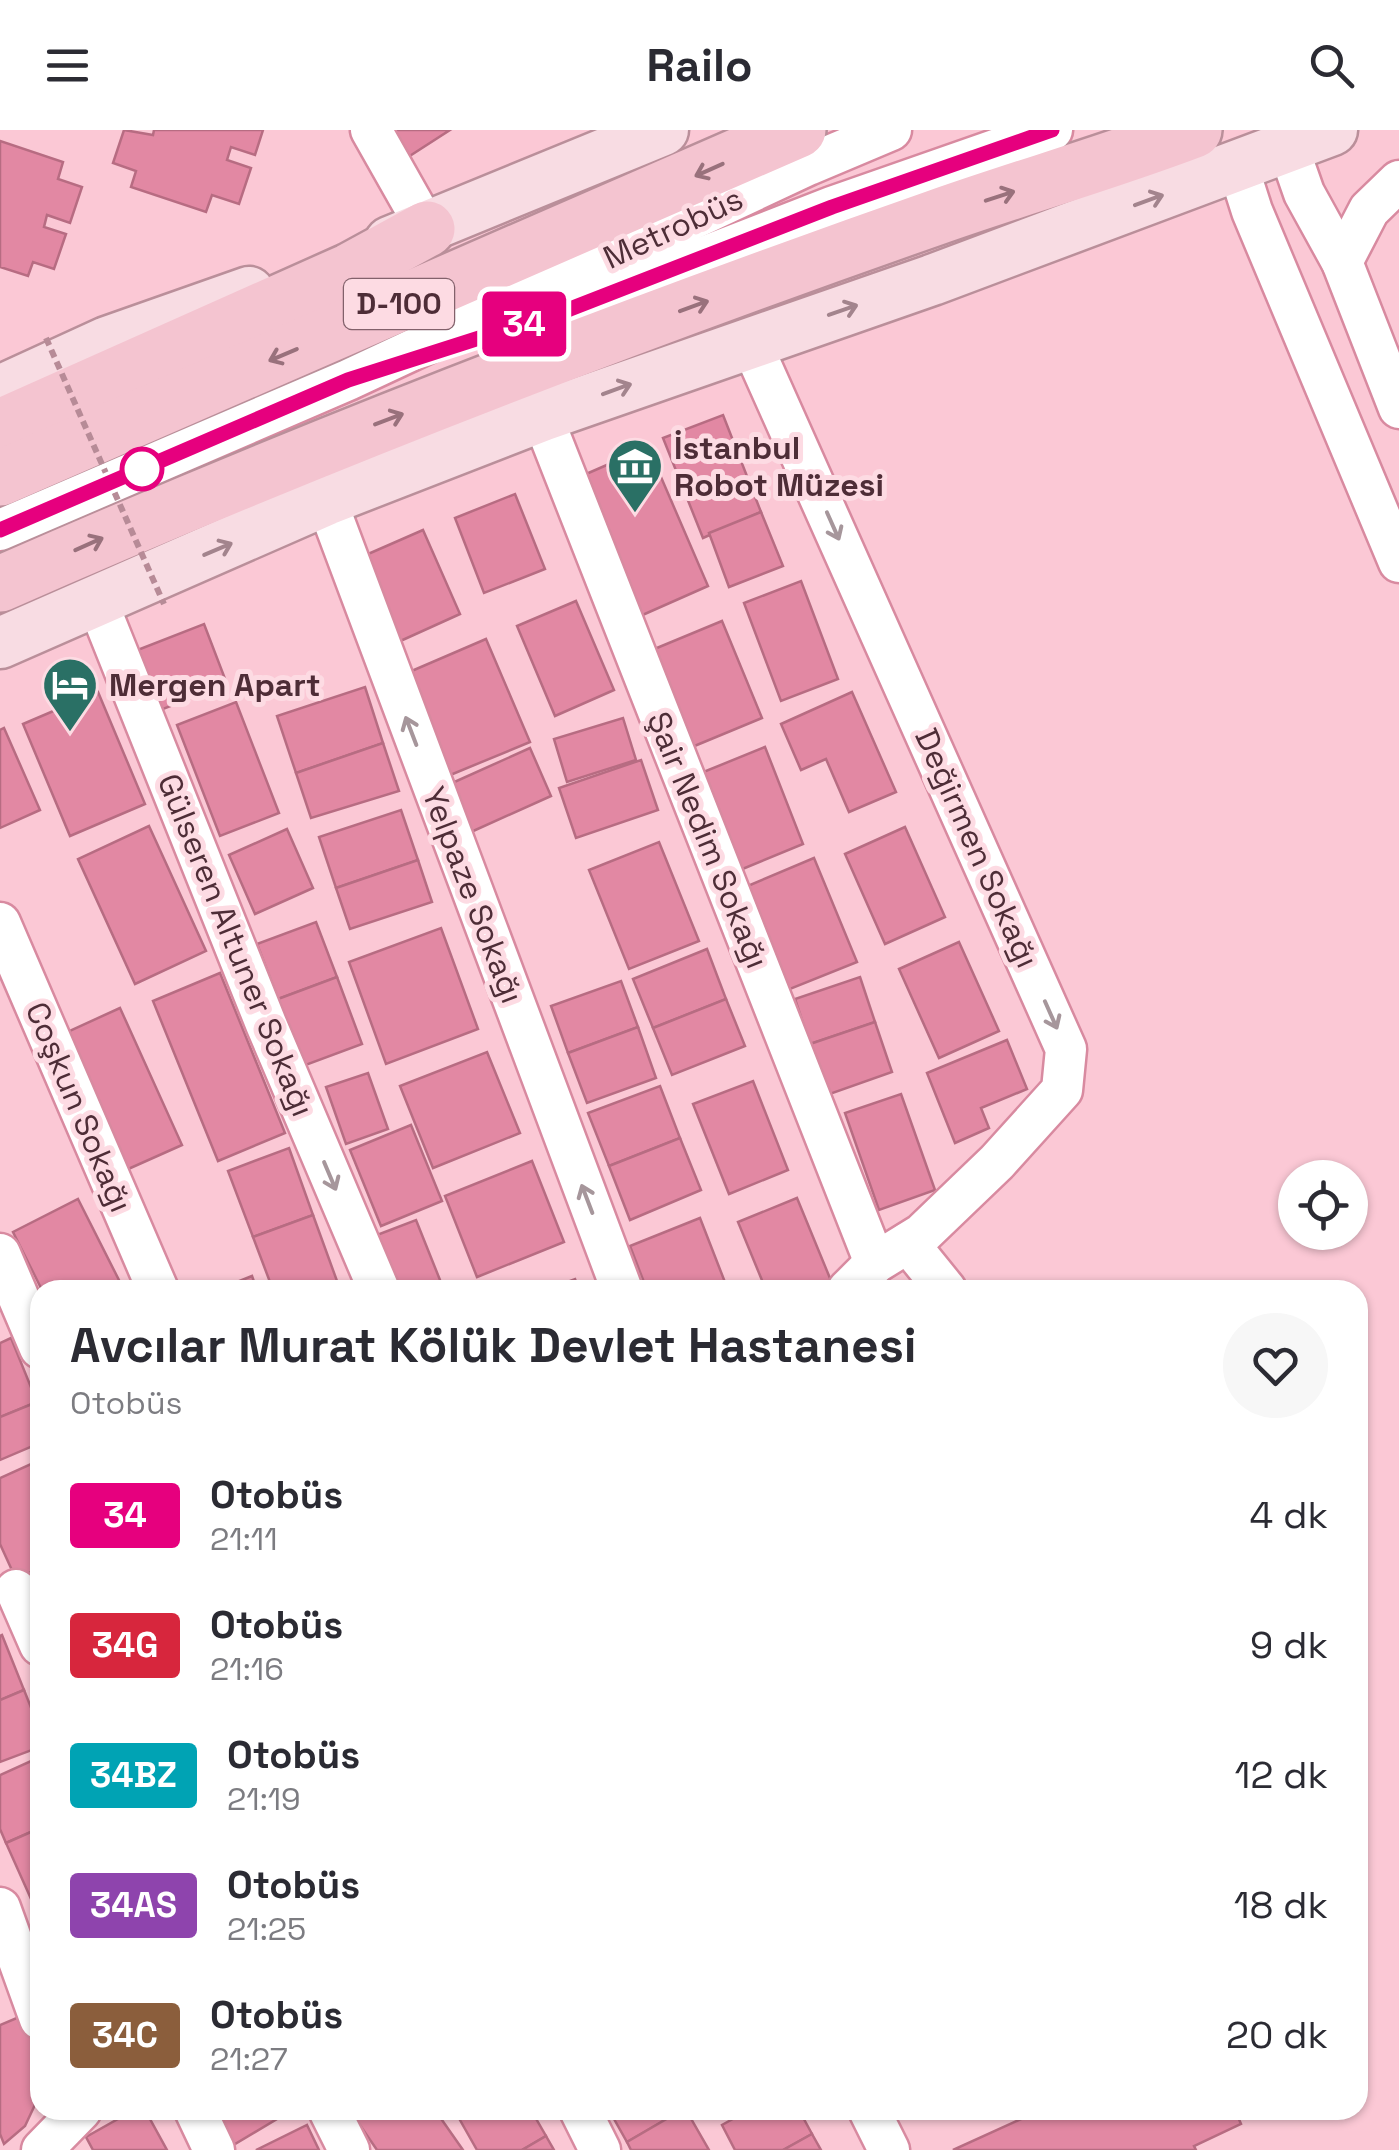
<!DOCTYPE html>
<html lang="tr">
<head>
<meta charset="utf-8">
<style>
	body { margin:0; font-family:"Space Grotesk",sans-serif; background:#f7f7f7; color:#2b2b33; height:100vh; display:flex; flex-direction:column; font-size:38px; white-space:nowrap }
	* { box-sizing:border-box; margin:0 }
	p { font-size:32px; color:#7c7c81 }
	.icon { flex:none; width:55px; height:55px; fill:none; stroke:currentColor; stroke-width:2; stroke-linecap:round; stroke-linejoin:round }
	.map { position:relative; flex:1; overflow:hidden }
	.side { position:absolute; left:30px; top:1150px; width:1338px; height:840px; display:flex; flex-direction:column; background:#fff; border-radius:30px; box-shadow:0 2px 8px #0004 }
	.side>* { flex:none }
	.badge { padding:0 20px; border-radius:8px; font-size:35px; line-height:65px }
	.tools { position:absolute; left:1278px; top:1030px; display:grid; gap:20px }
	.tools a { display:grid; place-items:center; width:90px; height:90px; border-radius:50%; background:#fff; box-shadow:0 2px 8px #0004; font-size:50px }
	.map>.badge { position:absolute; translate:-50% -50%; box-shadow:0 0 0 5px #fff }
	.round { display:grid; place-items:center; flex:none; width:105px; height:105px; border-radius:52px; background:#f7f7f7 }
	.overview { display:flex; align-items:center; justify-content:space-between; height:170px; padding:0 40px }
	h1 { font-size:48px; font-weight:800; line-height:75px }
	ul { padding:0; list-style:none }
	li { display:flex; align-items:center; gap:30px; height:130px; padding:0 40px }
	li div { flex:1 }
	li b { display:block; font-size:38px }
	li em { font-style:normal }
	li .badge { min-width:110px; font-weight:700; text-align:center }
	header { display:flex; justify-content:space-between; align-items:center; height:130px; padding:0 40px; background:#fff; font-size:45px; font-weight:800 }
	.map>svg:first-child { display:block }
	.building { fill:#e288a3; stroke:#b76c82; stroke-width:2.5 }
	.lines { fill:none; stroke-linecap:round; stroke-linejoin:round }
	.minor-casing { stroke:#d88aa0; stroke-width:45 }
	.major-casing { stroke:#ba8f9a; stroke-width:55 }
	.highway-casing { stroke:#ba8f9a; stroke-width:60 }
	.minor { stroke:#fff; stroke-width:40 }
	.major { stroke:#f8dce3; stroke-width:50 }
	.highway { stroke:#f4c4d0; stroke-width:55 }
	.path-bridge { stroke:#b78b97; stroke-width:6; stroke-dasharray:8 5; stroke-linecap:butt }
	.oneway { stroke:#99717c }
	.oneway2 { stroke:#a3848d }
	.oneway3 { stroke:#a6969b }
	.line-casing { stroke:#fff; stroke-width:22 }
	.line { stroke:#e6007e; stroke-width:15 }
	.stop-dot { fill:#fff; stroke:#e6007e; stroke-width:5 }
	.labels { text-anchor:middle; stroke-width:10; stroke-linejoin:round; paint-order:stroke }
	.shield { fill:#fddbe3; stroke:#82616b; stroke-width:2.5 }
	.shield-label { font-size:30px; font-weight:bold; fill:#4e2d37 }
	.street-label { font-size:32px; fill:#4e2d37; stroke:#fddbe3 }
	.poi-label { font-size:32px; font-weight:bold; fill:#4e2d37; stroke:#fddbe3; text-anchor:start }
</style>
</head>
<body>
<header><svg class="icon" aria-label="menu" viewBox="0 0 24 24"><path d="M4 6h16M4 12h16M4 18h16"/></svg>Railo<svg class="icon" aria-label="search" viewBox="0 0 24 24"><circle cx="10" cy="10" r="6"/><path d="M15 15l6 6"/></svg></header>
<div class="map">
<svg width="1399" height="2020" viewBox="0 0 1399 2020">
	<rect width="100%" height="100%" fill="#fbc8d5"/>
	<!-- building -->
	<g class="building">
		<path d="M 124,0 L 153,5 L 154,0 L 263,0 L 255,25 L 231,17 L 227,30 L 251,38 L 239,74 L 212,65 L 206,82 L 131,57 L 136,41 L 113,33 Z"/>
		<path d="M 387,0 L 450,0 L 405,29 Z"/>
		<path d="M 0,11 L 63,32 L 58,49 L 82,57 L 70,93 L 47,85 L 44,97 L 66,104 L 54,139 L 33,132 L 28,146 L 0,137 Z"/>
		<path d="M 723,285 L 761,382 L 703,408 L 663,308 Z"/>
		<path d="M 648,317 L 708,456 L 638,487 L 577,348 Z"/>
		<path d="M 515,364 L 545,439 L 484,463 L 455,388 Z"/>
		<path d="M 761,382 L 783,436 L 729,457 L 709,403 Z"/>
		<path d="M 423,400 L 460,484 L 396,513 L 359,428 Z"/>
		<path d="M 801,451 L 838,549 L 781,571 L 744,473 Z"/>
		<path d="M 576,471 L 614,560 L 555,586 L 517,496 Z"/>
		<path d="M 722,491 L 762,588 L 692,617 L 652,520 Z"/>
		<path d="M 204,494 L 227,554 L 158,581 L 135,521 Z"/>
		<path d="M 486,509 L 530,612 L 443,648 L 400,546 Z"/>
		<path d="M 365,557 L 383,613 L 296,643 L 277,586 Z"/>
		<path d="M 98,562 L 145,674 L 70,706 L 23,594 Z"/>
		<path d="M 852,562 L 896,662 L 849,682 L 826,629 L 801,640 L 781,594 Z"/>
		<path d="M 236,572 L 279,683 L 220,706 L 177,595 Z"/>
		<path d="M 623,588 L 636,630 L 567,652 L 554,609 Z"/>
		<path d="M 4,598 L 40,680 L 0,698 L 0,600 Z"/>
		<path d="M 383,613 L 399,661 L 311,688 L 296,643 Z"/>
		<path d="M 765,617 L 803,714 L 740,740 L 701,643 Z"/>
		<path d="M 530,618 L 551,666 L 471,702 L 450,654 Z"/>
		<path d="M 641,630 L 658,680 L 576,708 L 559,658 Z"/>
		<path d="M 401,680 L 418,730 L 336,758 L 319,707 Z"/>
		<path d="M 149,696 L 206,821 L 135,854 L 78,729 Z"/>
		<path d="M 905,697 L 945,787 L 885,814 L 845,724 Z"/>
		<path d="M 287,699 L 313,758 L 255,784 L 229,725 Z"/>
		<path d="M 659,712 L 699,811 L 629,839 L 589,740 Z"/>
		<path d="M 814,728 L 857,832 L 785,861 L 743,758 Z"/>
		<path d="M 418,730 L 432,772 L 350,799 L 336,758 Z"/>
		<path d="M 316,792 L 337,847 L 278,869 L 257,814 Z"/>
		<path d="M 441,798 L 478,899 L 386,934 L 349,832 Z"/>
		<path d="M 959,812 L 999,901 L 939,928 L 899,839 Z"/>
		<path d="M 707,819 L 726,869 L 653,898 L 633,849 Z"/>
		<path d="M 220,843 L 285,1003 L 218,1031 L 153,871 Z"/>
		<path d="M 337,847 L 362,914 L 303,936 L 278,869 Z"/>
		<path d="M 860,847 L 875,892 L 810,914 L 795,869 Z"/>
		<path d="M 621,851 L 638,897 L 568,923 L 551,876 Z"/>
		<path d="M 726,869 L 745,916 L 672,945 L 653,898 Z"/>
		<path d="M 120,878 L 182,1015 L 126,1040 L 65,903 Z"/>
		<path d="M 875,892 L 892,942 L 827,965 L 810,914 Z"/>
		<path d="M 638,897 L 656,948 L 587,973 L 568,923 Z"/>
		<path d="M 1007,910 L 1027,959 L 981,978 L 989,998 L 955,1013 L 927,943 Z"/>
		<path d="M 487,922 L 520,1003 L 433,1038 L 400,956 Z"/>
		<path d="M 368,943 L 388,999 L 346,1014 L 326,957 Z"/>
		<path d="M 753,951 L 788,1040 L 729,1064 L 693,974 Z"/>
		<path d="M 660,956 L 680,1008 L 609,1036 L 588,983 Z"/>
		<path d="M 901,964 L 935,1060 L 879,1080 L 845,983 Z"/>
		<path d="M 411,995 L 442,1071 L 381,1096 L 350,1020 Z"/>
		<path d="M 680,1008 L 701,1060 L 630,1090 L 609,1036 Z"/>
		<path d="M 289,1018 L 313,1085 L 253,1107 L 228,1041 Z"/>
		<path d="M 532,1031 L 564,1112 L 477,1147 L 445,1066 Z"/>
		<path d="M 797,1068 L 834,1158 L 830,1160 L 766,1160 L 738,1092 Z"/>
		<path d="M 78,1069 L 124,1160 L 42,1160 L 13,1102 Z"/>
		<path d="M 313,1085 L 337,1151 L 311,1160 L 273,1160 L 253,1107 Z"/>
		<path d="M 700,1088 L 728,1160 L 647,1160 L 630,1116 Z"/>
		<path d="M 416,1090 L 444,1160 L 399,1160 L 377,1105 Z"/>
		<path d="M 252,1146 L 257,1160 L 217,1160 Z"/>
		<path d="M 575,1149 L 579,1160 L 546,1160 Z"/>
		<path d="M 11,1208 L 37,1272 L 0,1287 L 0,1213 Z"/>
		<path d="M 37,1272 L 40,1280 L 40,1313 L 0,1330 L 0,1287 Z"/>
		<path d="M 40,1330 L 40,1438 L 16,1449 L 0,1414 L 0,1348 Z"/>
		<path d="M 2,1505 L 24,1560 L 0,1570 L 0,1506 Z"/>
		<path d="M 24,1560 L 40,1600 L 40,1617 L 0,1632 L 0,1570 Z"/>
		<path d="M 40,1627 L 40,1698 L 6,1713 L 0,1699 L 0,1645 Z"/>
		<path d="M 40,1698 L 40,1789 L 6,1713 Z"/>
		<path d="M 24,1885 L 40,1922 L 40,1964 L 25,1996 L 4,2014 L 0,2004 L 0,1895 Z"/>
		<path d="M 134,1980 L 145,1980 L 167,2020 L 93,2020 L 86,2007 Z"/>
		<path d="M 209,1980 L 292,1980 L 230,2017 Z"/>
		<path d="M 360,1980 L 435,1980 L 463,2020 L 377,2020 L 353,1985 Z"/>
		<path d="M 461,1980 L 531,1980 L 546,2006 L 522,2020 L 477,2020 L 456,1983 Z"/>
		<path d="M 609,1980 L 682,1980 L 627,2012 Z"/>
		<path d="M 682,1980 L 686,1980 L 709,2020 L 631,2020 L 627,2012 Z"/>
		<path d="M 749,1980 L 799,1980 L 812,2004 L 783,2020 L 735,2020 L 722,1995 Z"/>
		<path d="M 1041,1980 L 1235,1980 L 1241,1994 L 1194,2016 L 1196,2020 L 953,2020 Z"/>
		<path d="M 307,1995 L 319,2020 L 256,2020 Z"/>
		<path d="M 812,2004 L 821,2020 L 783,2020 Z"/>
		<path d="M 546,2006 L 554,2020 L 522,2020 Z"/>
	</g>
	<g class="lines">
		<!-- minor casing -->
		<g class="minor-casing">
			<g id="minor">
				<path d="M 371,0 L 427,99"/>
				<path d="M 1288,17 L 1304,63 L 1342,132 L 1399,278"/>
				<path d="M 1238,37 L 1252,81 L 1399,432"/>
				<path d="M 1342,132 L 1369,80 L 1399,51"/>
				<path d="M 509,198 L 570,179 L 832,77 L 1052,0"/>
				<path d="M 750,211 L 1066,919 L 1062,960 L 997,1032 L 922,1104 L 875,1133 L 848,1160"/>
				<path d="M 542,286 L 875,1133"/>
				<path d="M 326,370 L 622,1160"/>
				<path d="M 0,400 L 348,250 L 808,35 L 891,0"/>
				<path d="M 96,469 L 266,894 L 379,1160"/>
				<path d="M 0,793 L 158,1160"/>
				<path d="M 908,1113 L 946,1160"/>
				<path d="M 0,1124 L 40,1218"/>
				<path d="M 16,1460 L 40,1515"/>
				<path d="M 0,1778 L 40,1889"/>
				<path d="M 195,1980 L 214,2020"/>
				<path d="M 329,1980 L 349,2020"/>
				<path d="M 580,1980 L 600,2020"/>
				<path d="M 869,1980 L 889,2020"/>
				<path d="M 42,2020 L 81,1980"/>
			</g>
		</g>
		<!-- major casing -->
		<g class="major-casing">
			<g id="major">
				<path d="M 390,112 L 663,0"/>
				<path d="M 0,261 L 107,212 L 249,162"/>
				<path d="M 0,513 L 326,370 L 542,286 L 932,150 L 1332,0"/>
			</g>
		</g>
		<!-- highway casing -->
		<g class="highway-casing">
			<g id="highway">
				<path d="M 0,297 L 350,141 L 427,99"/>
				<path d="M 0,348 L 798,0"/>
				<path d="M 0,454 C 307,319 620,198 937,87 C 1022,57 1110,32 1194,0"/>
			</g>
		</g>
		<!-- minor -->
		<use href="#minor" class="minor"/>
		<!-- major -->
		<use href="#major" class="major"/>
		<!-- highway -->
		<use href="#highway" class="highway"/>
		<!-- path-bridge -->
		<path class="path-bridge" d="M 46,208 L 164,474"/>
	</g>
	<!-- one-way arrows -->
	<defs><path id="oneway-shaft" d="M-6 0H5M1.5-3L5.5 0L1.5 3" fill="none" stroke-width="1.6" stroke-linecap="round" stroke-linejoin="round" transform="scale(2.5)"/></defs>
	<g class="oneway">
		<use href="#oneway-shaft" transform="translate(709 40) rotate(156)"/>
		<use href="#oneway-shaft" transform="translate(1000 66) rotate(-18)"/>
		<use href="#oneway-shaft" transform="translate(694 176) rotate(-20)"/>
		<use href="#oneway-shaft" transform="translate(283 225) rotate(157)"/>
		<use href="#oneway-shaft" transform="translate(389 289) rotate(-21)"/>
		<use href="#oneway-shaft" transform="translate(89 414) rotate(-24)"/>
	</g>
	<g class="oneway2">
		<use href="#oneway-shaft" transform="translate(1149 70) rotate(-20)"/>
		<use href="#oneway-shaft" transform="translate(843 180) rotate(-19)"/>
		<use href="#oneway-shaft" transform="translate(617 259) rotate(-20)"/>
		<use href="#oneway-shaft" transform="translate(218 419) rotate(-23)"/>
	</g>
	<g class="oneway3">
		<use href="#oneway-shaft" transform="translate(833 396) rotate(66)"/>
		<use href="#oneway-shaft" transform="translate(411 601) rotate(-111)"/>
		<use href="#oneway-shaft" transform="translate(1051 885) rotate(66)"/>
		<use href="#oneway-shaft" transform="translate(330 1046) rotate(67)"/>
		<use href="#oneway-shaft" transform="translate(587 1069) rotate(-111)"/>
	</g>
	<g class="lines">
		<!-- line casing -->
		<g class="line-casing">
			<path id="line" d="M 0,400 L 348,250 L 570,179 L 832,77 L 1052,0"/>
		</g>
		<!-- line -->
		<use href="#line" class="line"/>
	</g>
	<!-- icons -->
	<defs>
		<g id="museum-pin" transform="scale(2.875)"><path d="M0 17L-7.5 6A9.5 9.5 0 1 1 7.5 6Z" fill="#2a7065" stroke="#fddbe3"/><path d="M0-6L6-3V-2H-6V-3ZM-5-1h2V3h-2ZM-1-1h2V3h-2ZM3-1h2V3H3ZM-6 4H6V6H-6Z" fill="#fff"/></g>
		<g id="hotel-pin" transform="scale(2.875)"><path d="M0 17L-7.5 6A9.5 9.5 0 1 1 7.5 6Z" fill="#2a7065" stroke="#fddbe3"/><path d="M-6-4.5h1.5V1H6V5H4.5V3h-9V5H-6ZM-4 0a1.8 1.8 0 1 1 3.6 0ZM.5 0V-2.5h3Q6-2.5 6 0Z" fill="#fff"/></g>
	</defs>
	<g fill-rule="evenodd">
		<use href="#museum-pin" x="635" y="336"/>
		<use href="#hotel-pin" x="70" y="555"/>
	</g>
	<!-- markers -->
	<circle class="stop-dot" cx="142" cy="339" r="20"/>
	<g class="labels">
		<!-- shield labels -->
		<rect class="shield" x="344" y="149" width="110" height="50" rx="8"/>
		<g class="shield-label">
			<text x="399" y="184">D-100</text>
		</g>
		<!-- street labels -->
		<g class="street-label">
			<text transform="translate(673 98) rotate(-25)" y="11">Metrobüs</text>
			<text transform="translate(708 710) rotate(68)" y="11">Şair Nedim Sokağı</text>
			<text transform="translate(977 718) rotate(66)" y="11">Değirmen Sokağı</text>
			<text transform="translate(473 765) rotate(69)" y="11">Yelpaze Sokağı</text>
			<text transform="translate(236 815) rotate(68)" y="11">Gülseren Altuner Sokağı</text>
			<text transform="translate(79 977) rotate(67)" y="11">Coşkun Sokağı</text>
		</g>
		<!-- poi labels -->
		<g class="poi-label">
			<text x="674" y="329">İstanbul<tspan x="674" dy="37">Robot Müzesi</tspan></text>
			<text x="109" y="566">Mergen Apart</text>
		</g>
	</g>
</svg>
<div class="tools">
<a><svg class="icon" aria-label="locate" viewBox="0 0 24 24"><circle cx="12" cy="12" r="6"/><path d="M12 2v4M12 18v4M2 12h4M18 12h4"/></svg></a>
</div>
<b class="badge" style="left:524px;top:194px;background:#e6007e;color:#fff">34</b>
<section class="side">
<div class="overview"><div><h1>Avcılar Murat Kölük Devlet Hastanesi</h1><p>Otobüs</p></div><a class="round"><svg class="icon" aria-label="heart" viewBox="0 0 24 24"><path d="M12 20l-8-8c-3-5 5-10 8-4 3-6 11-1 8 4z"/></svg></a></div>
<ul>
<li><span class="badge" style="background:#e6007e;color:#fff">34</span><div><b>Otobüs</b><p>21:11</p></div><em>4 dk</em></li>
<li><span class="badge" style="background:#d7263d;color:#fff">34G</span><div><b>Otobüs</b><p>21:16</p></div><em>9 dk</em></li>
<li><span class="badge" style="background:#00a3b4;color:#fff">34BZ</span><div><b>Otobüs</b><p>21:19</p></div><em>12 dk</em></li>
<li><span class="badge" style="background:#8e44ad;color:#fff">34AS</span><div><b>Otobüs</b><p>21:25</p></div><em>18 dk</em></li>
<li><span class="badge" style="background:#8b5e3c;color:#fff">34C</span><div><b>Otobüs</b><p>21:27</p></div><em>20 dk</em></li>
</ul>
</section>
</div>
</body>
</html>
